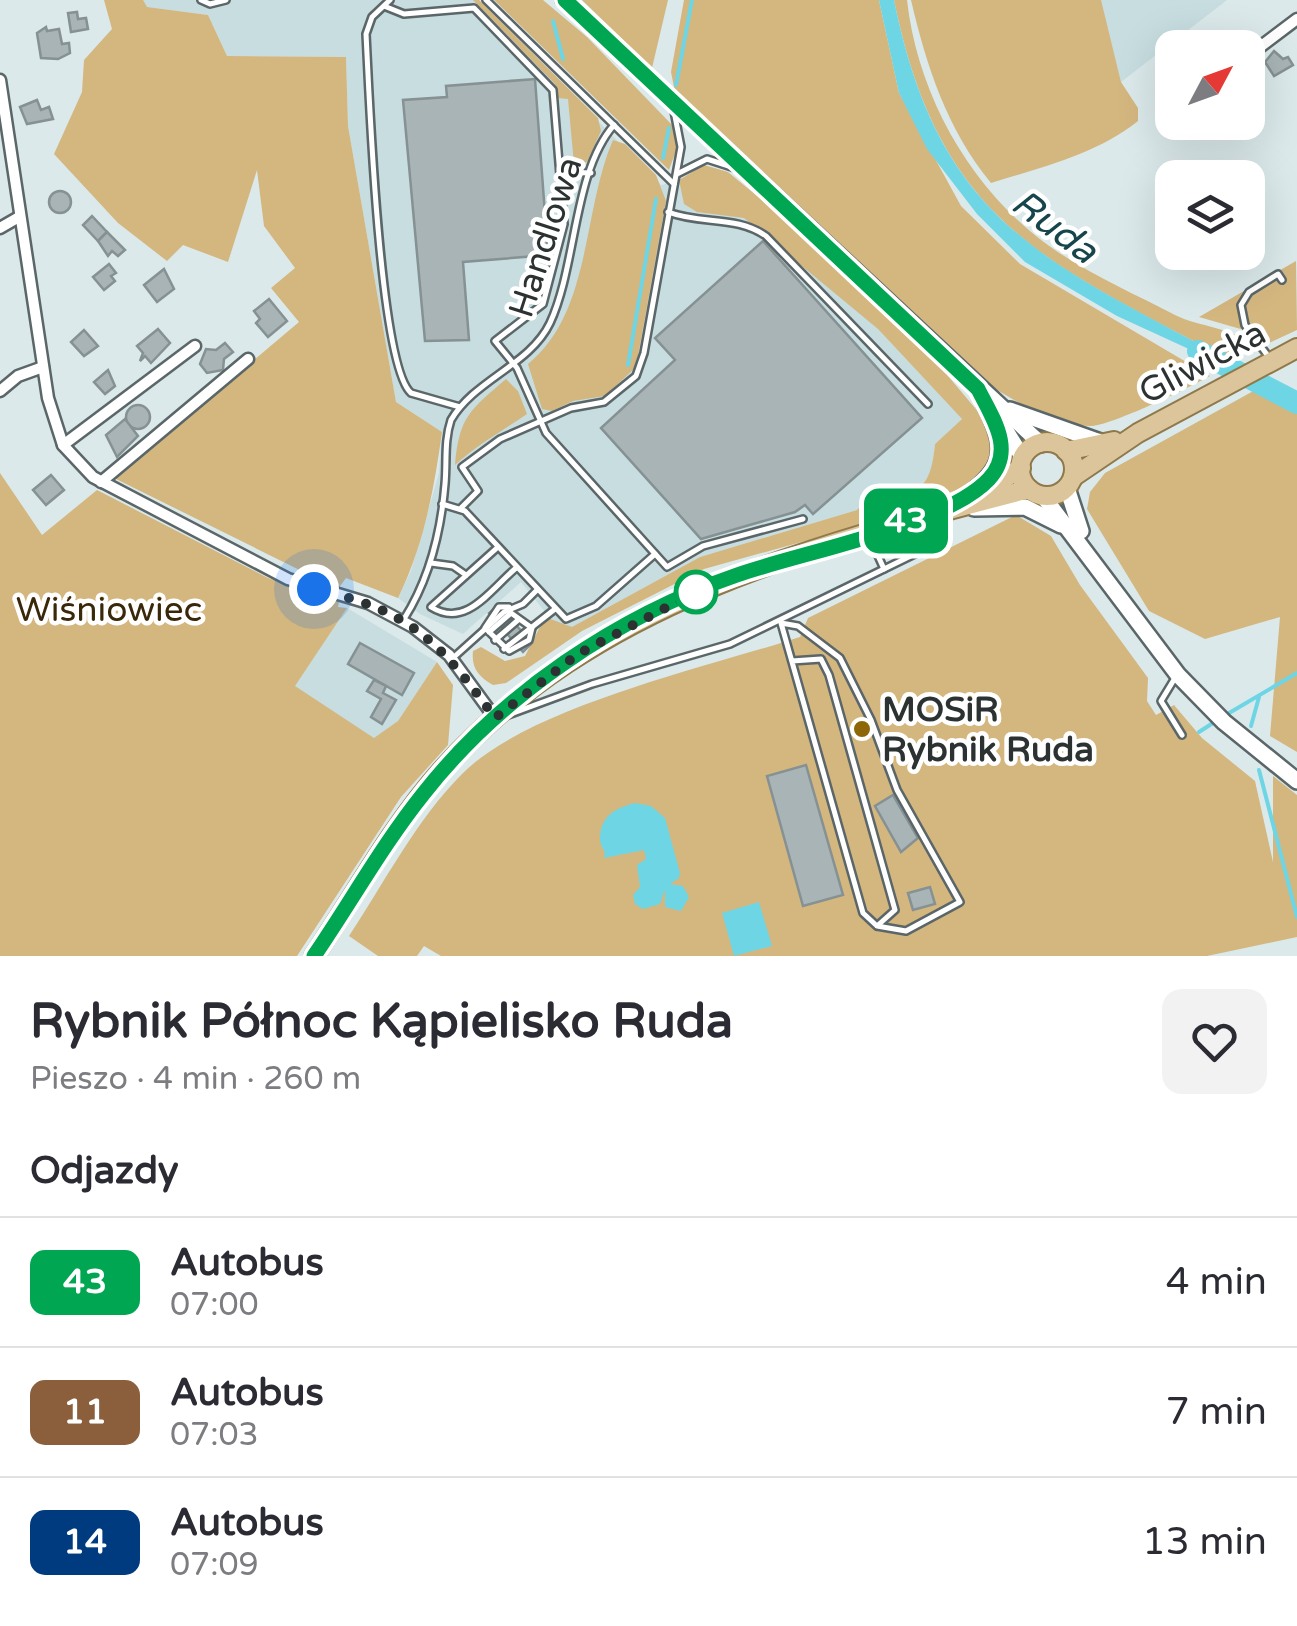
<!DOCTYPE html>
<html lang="pl">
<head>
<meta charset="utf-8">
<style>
	body { margin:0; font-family:"Varela Round",sans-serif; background:#f2f2f3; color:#2b2b33; height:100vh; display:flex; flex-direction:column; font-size:38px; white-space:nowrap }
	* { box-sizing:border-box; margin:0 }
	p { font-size:32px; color:#7c7c81 }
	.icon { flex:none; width:55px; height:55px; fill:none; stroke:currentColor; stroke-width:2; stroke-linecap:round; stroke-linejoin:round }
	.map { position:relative; height:956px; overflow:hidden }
	.panel { display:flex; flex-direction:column; background:#fff; flex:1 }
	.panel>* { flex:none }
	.badge { padding:0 20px; border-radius:15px; font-size:35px; line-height:65px }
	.needle { width:65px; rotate:49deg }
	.controls { position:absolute; left:1155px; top:30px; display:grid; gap:20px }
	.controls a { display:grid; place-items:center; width:110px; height:110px; border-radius:20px; background:#fff; box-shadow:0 10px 40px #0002; font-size:50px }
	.you { position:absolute; width:50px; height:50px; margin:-25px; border:8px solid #fff; border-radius:50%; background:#1a73e8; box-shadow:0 0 0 15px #1a73e833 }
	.map>.badge { position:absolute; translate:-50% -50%; box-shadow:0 0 0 5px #fff }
	h2 { padding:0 30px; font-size:38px; line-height:90px }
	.round { display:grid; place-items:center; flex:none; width:105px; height:105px; border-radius:20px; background:#f2f2f3 }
	.summary { display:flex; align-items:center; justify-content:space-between; height:170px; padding:0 30px }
	h1 { font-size:48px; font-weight:700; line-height:75px }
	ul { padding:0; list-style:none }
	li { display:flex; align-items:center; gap:30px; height:130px; padding:0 30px; border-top:2px solid #e1e1e2 }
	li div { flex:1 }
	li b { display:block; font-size:38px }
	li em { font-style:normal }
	li .badge { min-width:110px; font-weight:700; text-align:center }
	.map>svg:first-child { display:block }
	.built { fill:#c7dde0 }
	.green { fill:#d4b67f }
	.water { fill:#6ed5e5 }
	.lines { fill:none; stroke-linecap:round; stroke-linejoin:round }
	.stream { stroke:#6ed5e5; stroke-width:4 }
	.river { stroke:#6ed5e5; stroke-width:22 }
	.building { fill:#a8b4b6; stroke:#859193; stroke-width:2.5 }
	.lane-casing { stroke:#5b6668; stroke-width:10 }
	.street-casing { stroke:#5b6668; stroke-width:15 }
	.secondary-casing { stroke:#5b6668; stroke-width:20 }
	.primary-casing { stroke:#8f794a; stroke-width:22 }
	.lane { stroke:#fff; stroke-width:5 }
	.street { stroke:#fff; stroke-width:10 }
	.secondary { stroke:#fff; stroke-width:15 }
	.primary { stroke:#dcc59a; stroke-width:18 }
	.line-casing { stroke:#fff; stroke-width:22 }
	.line { stroke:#00a651; stroke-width:15 }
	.walk { stroke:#2c3232; stroke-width:10; stroke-dasharray:0 18 }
	.stop-dot { fill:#fff; stroke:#00a651; stroke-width:5 }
	.poi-dot { fill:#8d6608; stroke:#fff; stroke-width:4 }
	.labels { text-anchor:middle; stroke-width:9; stroke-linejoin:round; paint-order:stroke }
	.street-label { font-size:35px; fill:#2c3232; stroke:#fff }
	.park-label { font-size:35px; fill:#39290a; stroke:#fff }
	.poi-label { font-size:35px; font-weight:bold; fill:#2c3232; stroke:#fff; text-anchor:start }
	.water-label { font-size:38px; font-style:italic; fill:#16454c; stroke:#fff }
</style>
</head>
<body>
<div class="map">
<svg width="1297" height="956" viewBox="0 0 1297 956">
	<rect width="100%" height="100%" fill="#dbe9eb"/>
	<!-- built -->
	<g class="built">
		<path d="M 143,0 L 479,0 L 661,185 L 713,173 L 878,329 L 962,419 L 935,444 L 932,472 L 917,490 L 895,496 L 877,494 L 857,510 L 700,557 L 562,633 L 521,582 L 463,634 L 420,614 L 398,598 L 411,571 L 439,473 L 442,432 L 396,402 L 348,126 L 346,57 L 227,56 L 208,15 L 146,7 Z"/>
		<path d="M 1100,0 L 1227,0 L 1121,82 Z"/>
		<path d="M 347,608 L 437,662 L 398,721 L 375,739 L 294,687 Z"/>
	</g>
	<!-- green -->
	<g class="green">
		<path d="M 104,0 L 143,0 L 147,7 L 208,15 L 227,56 L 346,57 L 348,126 L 396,402 L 442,432 C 434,489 424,545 398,598 L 346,578 L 338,589 L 114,478 L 299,322 L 271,288 L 295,268 L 264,226 L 257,170 L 228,262 L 183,245 L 167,261 L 118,223 L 54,154 L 82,92 L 84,60 L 112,29 Z"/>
		<path d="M 473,0 L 479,0 L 598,118 L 601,131 L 587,162 L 574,164 L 568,99 L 558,98 L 555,84 Z"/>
		<path d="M 494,0 L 543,0 L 587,37 L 675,128 L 677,148 L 669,170 Z"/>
		<path d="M 582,0 L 668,0 L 652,68 Z"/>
		<path d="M 684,0 L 879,0 L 899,93 L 961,206 L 1020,264 L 1210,376 C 1190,387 1109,427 1090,426 C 1056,425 1024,406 997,390 L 675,92 L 671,72 Z"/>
		<path d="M 894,0 L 907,0 C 917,90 965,179 1036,236 C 1077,269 1129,291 1175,315 C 1198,327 1234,327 1252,346 L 1229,360 C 1046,262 939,223 894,0 Z"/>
		<path d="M 911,0 L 1101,0 L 1121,82 L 1138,108 L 1138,121 C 1095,155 1042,167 991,183 C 947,129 927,68 911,0 Z"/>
		<path d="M 613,140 L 625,144 L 656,175 L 666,201 L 636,367 L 605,396 L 573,401 L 552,411 L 542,409 L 528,364 C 592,312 582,211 613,140 Z"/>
		<path d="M 704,165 L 728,172 L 821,249 L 921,344 L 991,427 L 995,445 L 987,470 L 974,483 L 877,521 L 704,569 L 582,631 L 506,683 L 493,685 C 479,677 471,668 473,651 L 481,647 L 505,661 L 525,656 L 545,617 L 572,627 L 700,557 L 857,510 L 878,487 L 895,496 C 928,492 932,473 935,444 L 962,419 L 878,329 L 744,218 L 697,212 L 684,204 L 679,180 Z"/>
		<path d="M 1296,261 L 1297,330 L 1269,343 L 1258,334 L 1199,317 Z"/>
		<path d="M 506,379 L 518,391 L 527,414 C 505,429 478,444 455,465 C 459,417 470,410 506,379 Z"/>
		<path d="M 1257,389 L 1297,407 L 1297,752 L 1270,736 L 1280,617 L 1205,639 L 1149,611 L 1087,509 L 1090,492 L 1105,473 Z"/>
		<path d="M 0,473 L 42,535 L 97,490 L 268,578 L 339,602 L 338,607 L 347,608 L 295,686 L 374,738 L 398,721 L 437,662 L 453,685 L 448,745 L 401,797 L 297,956 L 0,956 Z"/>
		<path d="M 1016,515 L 1051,536 L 1080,585 L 1148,678 L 1147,701 L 1156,715 L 1174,705 L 1202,738 L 1255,781 L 1273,862 L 1273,776 L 1297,795 L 1297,937 L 1207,956 L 441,956 L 424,946 L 417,956 L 378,956 L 349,936 C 384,883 417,819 462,774 C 528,707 708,667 800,637 L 808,618 Z"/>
	</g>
	<!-- water -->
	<g class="water">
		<path d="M 879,0 L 894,0 C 939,224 1046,261 1229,360 L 1213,370 L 1191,350 L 1117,316 L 1025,262 L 977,214 L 927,149 L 899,93 Z"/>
		<path d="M 635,803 L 651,806 L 665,818 L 680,873 L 679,878 L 670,884 L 683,886 L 689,897 L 681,911 L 665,907 L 665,889 L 660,904 L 643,909 L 635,904 L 633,895 L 640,887 L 637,865 L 646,859 L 644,850 L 604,858 C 607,847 600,851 600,837 C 601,813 620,807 635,803 Z"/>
		<path d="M 759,902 L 772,946 L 734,956 L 722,913 Z"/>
	</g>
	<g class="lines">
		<!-- stream -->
		<g class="stream">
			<path d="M 553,21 L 563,59"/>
			<path d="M 676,85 L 692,0"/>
			<path d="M 663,158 L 669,128"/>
			<path d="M 628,365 L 656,199"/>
			<path d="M 1224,716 L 1297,673"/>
			<path d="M 1251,726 L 1259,697"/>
			<path d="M 1199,732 L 1216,721"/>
			<path d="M 1259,770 L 1297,917"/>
		</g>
		<!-- river -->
		<path class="river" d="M 1198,351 L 1297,403"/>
	</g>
	<!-- building -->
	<g class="building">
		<path d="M 77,12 L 78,19 L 86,18 L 88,29 L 71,32 L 68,13 Z"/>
		<path d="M 46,27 L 47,31 L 59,29 L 62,44 L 69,43 L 70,53 L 58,59 L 41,58 L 37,33 Z"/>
		<path d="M 1274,51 L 1283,59 L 1288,57 L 1293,65 L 1274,76 L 1265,62 Z"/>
		<path d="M 535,79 L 548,255 L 463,262 L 469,340 L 425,341 L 403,100 L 447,97 L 446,86 Z"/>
		<path d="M 37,100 L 41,110 L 49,107 L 53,119 L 27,124 L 20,107 Z"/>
		<circle cx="60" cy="202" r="11"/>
		<path d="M 92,216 L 107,232 L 98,241 L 83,225 Z"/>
		<path d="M 107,232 L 125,250 L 118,256 L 112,251 L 108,256 L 98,241 Z"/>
		<path d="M 763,241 L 922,418 L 813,514 L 805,505 L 795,512 L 701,539 L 601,428 L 675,360 L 655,338 Z"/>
		<path d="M 109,264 L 116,273 L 111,276 L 115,281 L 104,290 L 93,277 Z"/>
		<path d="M 164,269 L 174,289 L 157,302 L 144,285 Z"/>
		<path d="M 269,299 L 287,321 L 268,337 L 256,323 L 260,319 L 254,311 Z"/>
		<path d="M 158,329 L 170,343 L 151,363 L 145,356 L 140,361 L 143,353 L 137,346 Z"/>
		<path d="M 84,330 L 98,346 L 84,356 L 71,342 Z"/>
		<path d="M 225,343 L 233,352 L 224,359 L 223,370 L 207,373 L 200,364 L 206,349 L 216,350 Z"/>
		<path d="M 108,370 L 115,386 L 105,394 L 94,382 Z"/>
		<circle cx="138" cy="417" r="12"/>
		<path d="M 125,419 L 138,436 L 117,457 L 106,435 Z"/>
		<path d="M 51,475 L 64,490 L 46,505 L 33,490 Z"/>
		<path d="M 498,605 L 532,643 L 523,652 L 489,613 Z"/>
		<path d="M 360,643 L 414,673 L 402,695 L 348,664 Z"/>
		<path d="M 374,680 L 386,686 L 383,693 L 396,700 L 382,724 L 371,717 L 381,699 L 367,691 Z"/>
		<path d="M 806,765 L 843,895 L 803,906 L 767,776 Z"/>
		<path d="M 893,795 L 918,838 L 901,852 L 875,806 Z"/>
		<path d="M 930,887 L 935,904 L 913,910 L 908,893 Z"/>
	</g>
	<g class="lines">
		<!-- lane casing -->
		<g class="lane-casing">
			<g id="lane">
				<path d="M 201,0 L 210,4 L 226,0"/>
				<path d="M 390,0 L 372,17 L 366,34 C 369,89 379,365 411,393 L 460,407"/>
				<path d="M 486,0 L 674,184"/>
				<path d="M 384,6 L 404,14 L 474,8 L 553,90 L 564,224 L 543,304 L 495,341 L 517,368 L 546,433 L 667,567 L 703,546 L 803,519"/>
				<path d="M 560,172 L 591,173"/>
				<path d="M 677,174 L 707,159 L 738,169"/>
				<path d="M 668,212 C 702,225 736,215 766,236 L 928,404"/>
				<path d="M 1268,356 L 1245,325 L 1241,305 L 1249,292 L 1278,274 L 1282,280"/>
				<path d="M 442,504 L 465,511 L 566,619 L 596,606 L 655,554"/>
				<path d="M 460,509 L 478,491 L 462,467 L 500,439 L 571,408 L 604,402 L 636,376 L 644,353 L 681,147 L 674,111"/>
				<path d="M 869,536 L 884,569"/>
				<path d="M 498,547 L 431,607 C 466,629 490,590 516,568"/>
				<path d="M 431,563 L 453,566 L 466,575"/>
				<path d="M 404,619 C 430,578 441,532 445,484 C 447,462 444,441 451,420 C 474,380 530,365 550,323 C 577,265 573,172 614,125"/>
				<path d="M 489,632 L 511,613 L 532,628 L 529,640 L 509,651 L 485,628 L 499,607 L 509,607"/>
				<path d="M 495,640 L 518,620"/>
				<path d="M 504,649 L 555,609"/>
				<path d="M 454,657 L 504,612 L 523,604 L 537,590"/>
				<path d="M 792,661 L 821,659 L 829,675 L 895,910 L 877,926 L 863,913 L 781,623 L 798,626 L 840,658 L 871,720 L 897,790 L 960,902 L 906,931 L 877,926"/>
				<path d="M 1175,678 L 1161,701 L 1182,735"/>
				<path d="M 508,715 L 592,684 L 730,644 L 923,550"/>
			</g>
		</g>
		<!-- street casing -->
		<g class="street-casing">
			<g id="street">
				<path d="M 1248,56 L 1297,19"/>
				<path d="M 0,80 L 48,398 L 63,445 L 93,477 L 288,579 L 368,603 L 413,627 L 449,655 L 495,718"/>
				<path d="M 0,228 L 19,217"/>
				<path d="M 0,391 L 18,376 L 43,367"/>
				<path d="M 63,445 L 195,346"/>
				<path d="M 101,482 L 248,359"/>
			</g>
		</g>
		<!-- secondary casing -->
		<g class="secondary-casing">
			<g id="secondary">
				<path d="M 564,0 L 1041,444"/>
				<path d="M 1010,410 L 1106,444"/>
				<path d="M 1000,421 L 1023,458"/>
				<path d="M 1067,488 L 1081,531"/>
				<path d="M 1043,496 L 1178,675 L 1224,722 L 1297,781"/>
				<path d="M 951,508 C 1000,473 1014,459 984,402"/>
				<path d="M 974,508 L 1025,507 L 1061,525"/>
			</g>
		</g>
		<!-- primary casing -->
		<g class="primary-casing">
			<g id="primary">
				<circle cx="1047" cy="469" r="27"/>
				<path d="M 1066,451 L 1114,441"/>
				<path d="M 1073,477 L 1138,433 L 1297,348"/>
				<path d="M 979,494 L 1021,468"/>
				<path d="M 314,956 C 356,894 393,825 443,769 C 595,600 818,544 1029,489"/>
			</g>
		</g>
		<!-- lane -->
		<use href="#lane" class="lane"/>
		<!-- street -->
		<use href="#street" class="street"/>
		<!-- secondary -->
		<use href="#secondary" class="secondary"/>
		<!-- primary -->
		<use href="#primary" class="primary"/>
	</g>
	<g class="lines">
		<!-- line casing -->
		<g class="line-casing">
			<path id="line" d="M 314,956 C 351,902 383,844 424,793 C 502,694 618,616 737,575 C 802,552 945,526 989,479 C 1016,450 992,417 978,389 L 565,0"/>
		</g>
		<!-- line -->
		<use href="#line" class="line"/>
		<!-- walk -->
		<path class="walk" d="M 314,589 C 410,610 439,641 495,718 L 578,654 L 696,592"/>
	</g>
	<!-- markers -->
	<circle class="stop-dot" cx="696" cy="592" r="20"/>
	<circle class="poi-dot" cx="862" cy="729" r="10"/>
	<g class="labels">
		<!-- street labels -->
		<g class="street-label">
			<text transform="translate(545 237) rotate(-72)" y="12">Handlowa</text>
			<text transform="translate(1202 362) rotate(-28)" y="12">Gliwicka</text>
		</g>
		<!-- park labels -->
		<g class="park-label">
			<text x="109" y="621">Wiśniowiec</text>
		</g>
		<!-- poi labels -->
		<g class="poi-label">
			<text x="882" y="721">MOSiR<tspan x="882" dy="40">Rybnik Ruda</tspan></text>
		</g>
		<!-- water labels -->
		<g class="water-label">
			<text transform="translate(1055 226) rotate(37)" y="13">Ruda</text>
		</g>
	</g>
</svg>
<div class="controls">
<a><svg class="needle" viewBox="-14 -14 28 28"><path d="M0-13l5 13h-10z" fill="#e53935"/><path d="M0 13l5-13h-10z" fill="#7c7c81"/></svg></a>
<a><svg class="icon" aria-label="layers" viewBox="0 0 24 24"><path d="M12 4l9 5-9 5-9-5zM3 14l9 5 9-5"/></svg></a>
</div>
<div class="you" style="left:314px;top:589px"></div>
<b class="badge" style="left:906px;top:521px;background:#00a651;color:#fff">43</b>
</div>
<section class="panel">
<div class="summary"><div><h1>Rybnik Północ Kąpielisko Ruda</h1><p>Pieszo · 4 min · 260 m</p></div><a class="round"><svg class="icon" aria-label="heart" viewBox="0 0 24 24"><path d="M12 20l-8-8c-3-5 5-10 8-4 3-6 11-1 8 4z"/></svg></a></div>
<h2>Odjazdy</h2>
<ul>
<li><span class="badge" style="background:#00a651;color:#fff">43</span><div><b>Autobus</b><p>07:00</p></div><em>4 min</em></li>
<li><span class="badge" style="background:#8b5e3c;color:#fff">11</span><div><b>Autobus</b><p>07:03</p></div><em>7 min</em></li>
<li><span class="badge" style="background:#003b80;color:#fff">14</span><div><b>Autobus</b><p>07:09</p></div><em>13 min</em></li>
</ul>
</section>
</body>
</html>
